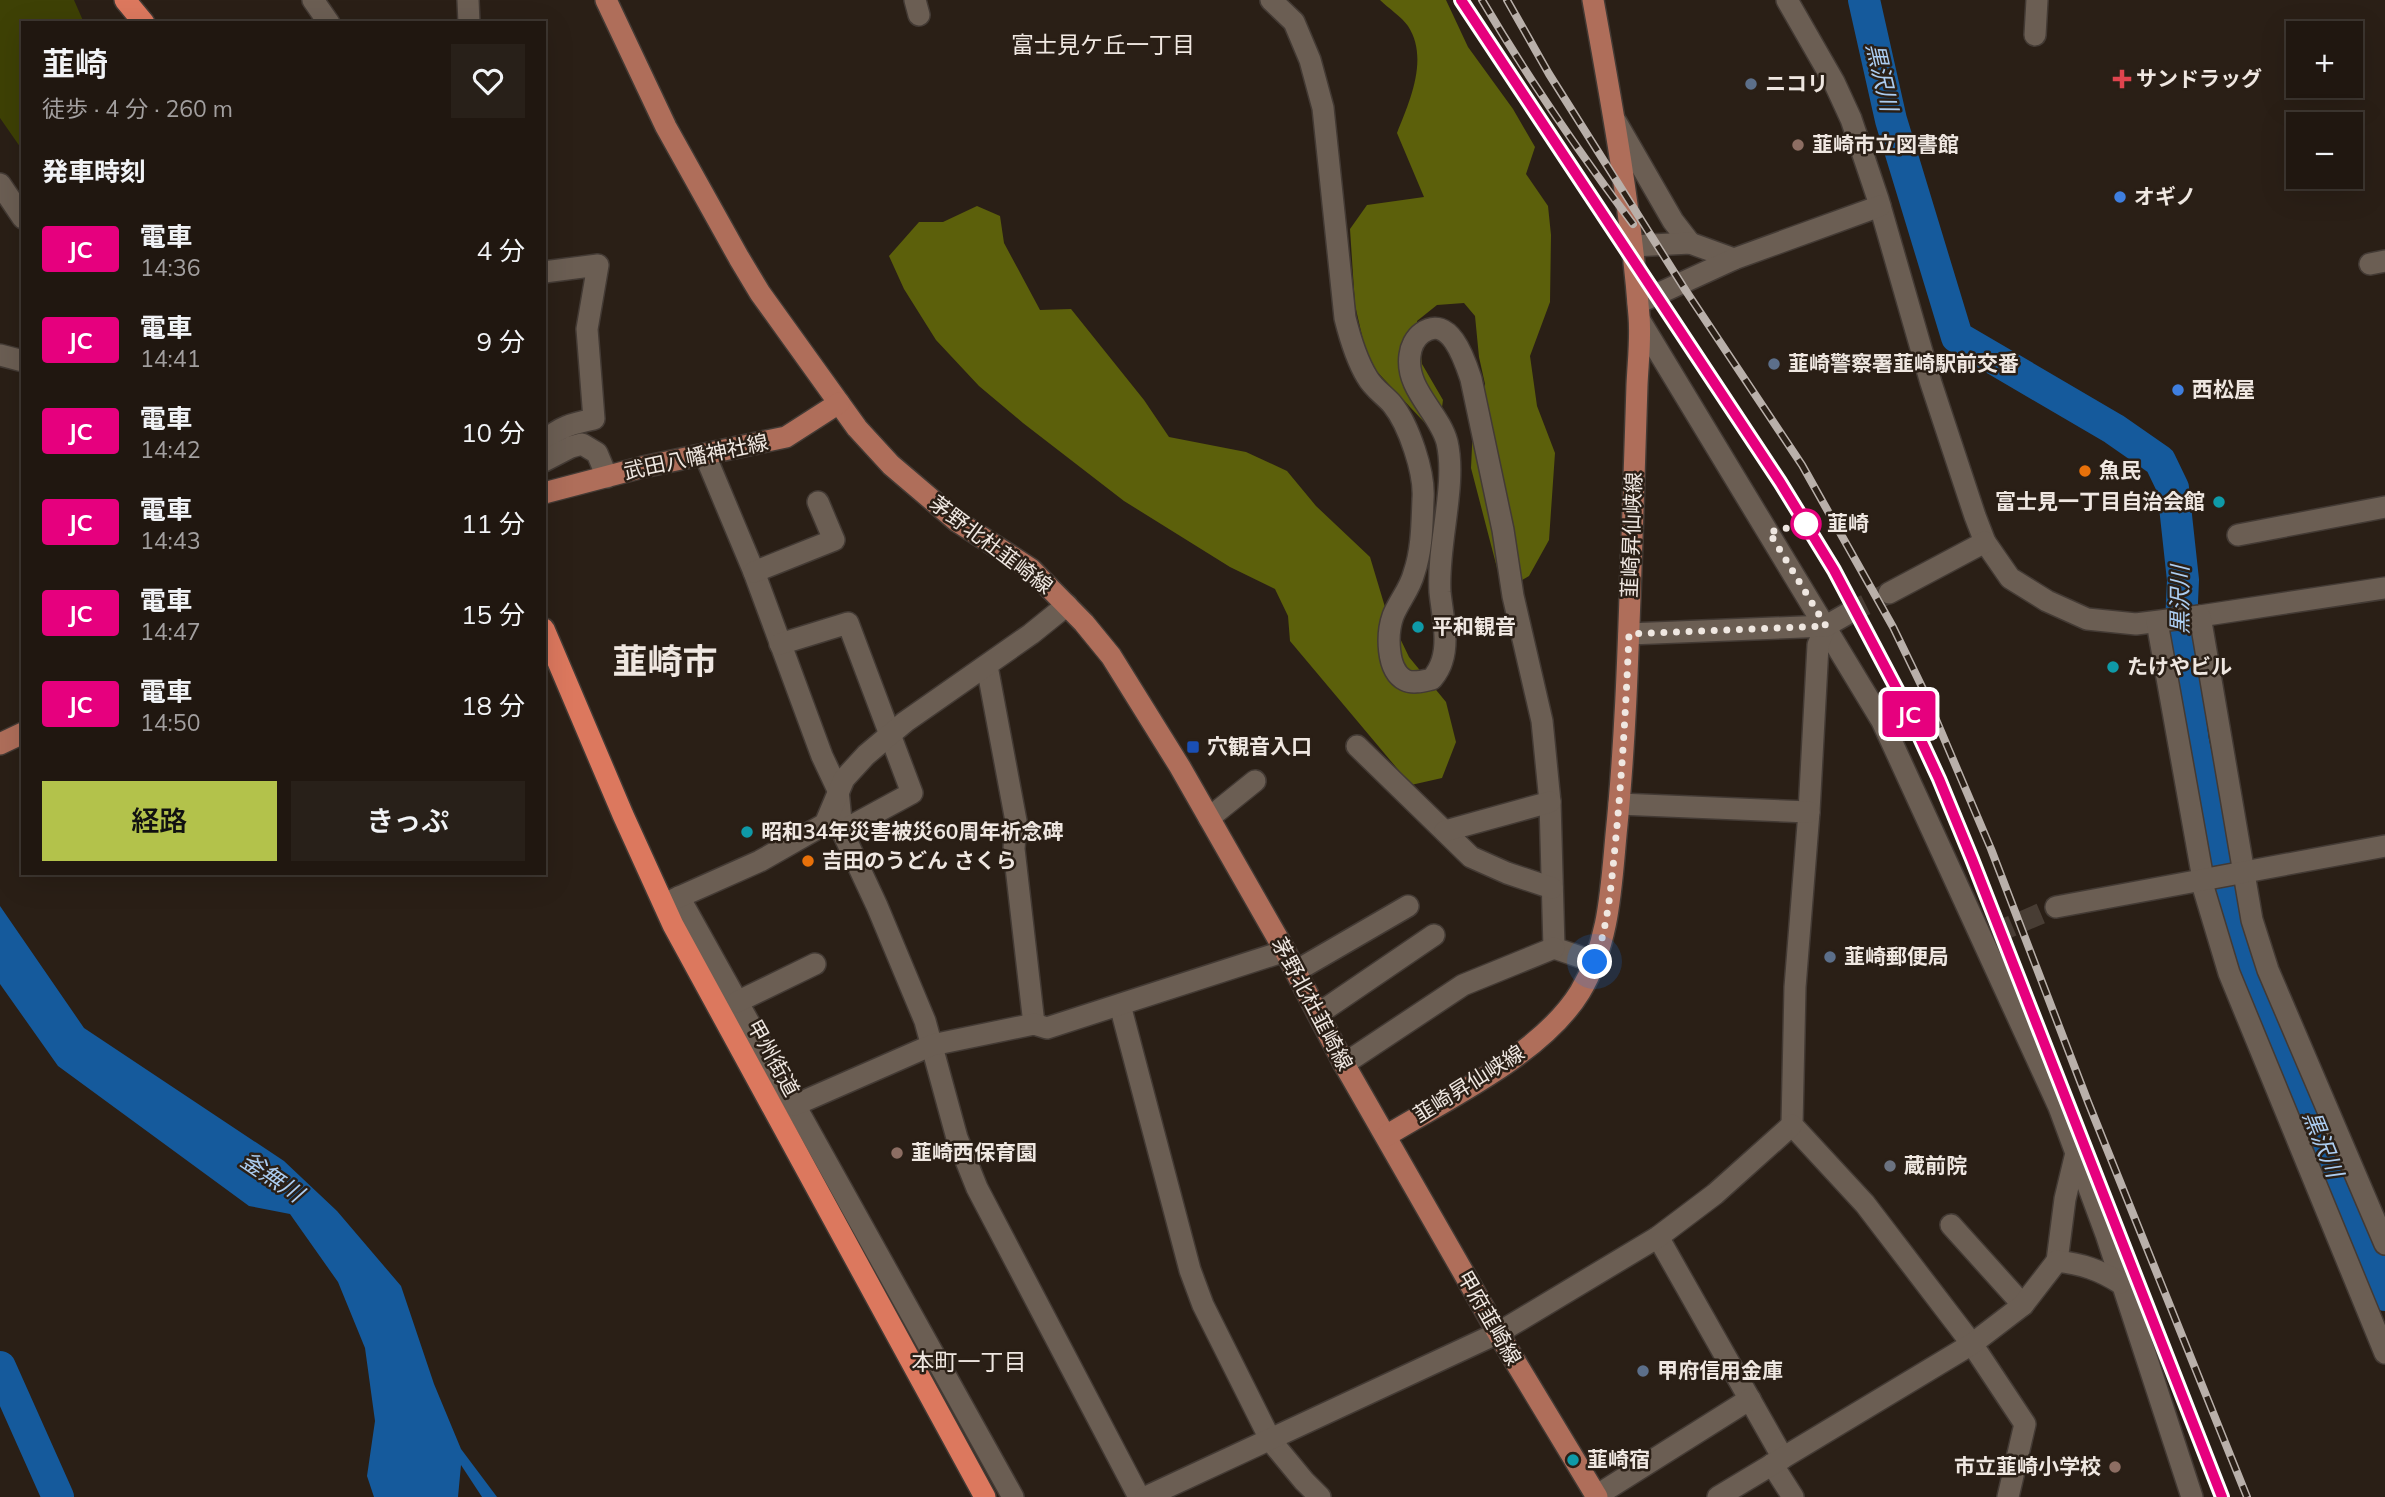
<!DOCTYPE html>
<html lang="ja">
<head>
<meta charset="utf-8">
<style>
	body { margin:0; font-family:Mulish,"Noto Sans JP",sans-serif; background:#282019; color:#f1f3f6; height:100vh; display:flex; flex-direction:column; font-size:26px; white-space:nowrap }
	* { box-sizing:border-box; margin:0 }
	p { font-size:23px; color:#a29f9f }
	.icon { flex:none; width:38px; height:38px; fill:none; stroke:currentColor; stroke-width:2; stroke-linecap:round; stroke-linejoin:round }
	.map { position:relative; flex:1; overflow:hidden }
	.side { position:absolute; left:21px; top:21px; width:525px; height:854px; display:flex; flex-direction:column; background:#201710; border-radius:0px; box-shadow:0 7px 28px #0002,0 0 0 2px #3d3630 }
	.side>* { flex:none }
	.badge { padding:0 14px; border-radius:5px; font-size:24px; line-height:46px }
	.buttons { position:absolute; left:2286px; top:21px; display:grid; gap:14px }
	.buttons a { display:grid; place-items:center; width:77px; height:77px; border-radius:0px; background:#201710; box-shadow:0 7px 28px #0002,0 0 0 2px #3d3630; font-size:35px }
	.you { position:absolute; width:35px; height:35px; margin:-18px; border:5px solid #fff; border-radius:50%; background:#1a73e8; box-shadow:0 0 0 10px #1a73e833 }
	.map>.badge { position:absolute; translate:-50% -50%; box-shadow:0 0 0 4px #fff }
	h2 { padding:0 21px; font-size:26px; line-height:63px }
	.round { display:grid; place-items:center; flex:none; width:74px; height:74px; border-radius:0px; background:#282019 }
	.summary { display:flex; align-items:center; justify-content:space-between; height:119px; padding:0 21px }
	h1 { font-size:33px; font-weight:600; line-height:52px }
	.cta { display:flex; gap:14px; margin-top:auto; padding:14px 21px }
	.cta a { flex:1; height:80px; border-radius:0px; background:#b3c24b; color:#111; font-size:28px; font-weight:600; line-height:80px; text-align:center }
	.cta a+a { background:#282019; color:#f1f3f6 }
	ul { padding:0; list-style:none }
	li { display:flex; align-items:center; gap:21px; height:91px; padding:0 21px }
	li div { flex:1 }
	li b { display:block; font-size:26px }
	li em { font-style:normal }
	li .badge { min-width:77px; font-weight:700; text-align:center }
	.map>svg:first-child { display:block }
	.green { fill:#3e4105 }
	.forest { fill:#5c600b }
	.water { fill:#155a9c }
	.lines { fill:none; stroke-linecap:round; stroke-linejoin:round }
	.river { stroke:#155a9c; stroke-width:32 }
	.minor-tunnel { stroke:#483d34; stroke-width:21; stroke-dasharray:21 10; stroke-linecap:butt }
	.minor-casing { stroke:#433a34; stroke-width:24 }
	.major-casing { stroke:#433a34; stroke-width:24 }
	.highway-casing { stroke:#433a34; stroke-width:24 }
	.minor { stroke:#6b5e53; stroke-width:21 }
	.major { stroke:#af6e5a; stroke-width:21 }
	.highway { stroke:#dc785e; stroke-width:21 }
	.rail-casing { stroke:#b9b0aa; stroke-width:8 }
	.rail { stroke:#2a1f16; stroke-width:5; stroke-dasharray:16; stroke-linecap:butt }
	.line-casing { stroke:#fff; stroke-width:16 }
	.line { stroke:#e6007e; stroke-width:10 }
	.walk { stroke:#efe7e1; stroke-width:7; stroke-dasharray:0 12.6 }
	.health-dot { fill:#e0444e; stroke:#2a1f16; stroke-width:2.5 }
	.service-dot { fill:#5c6f8a; stroke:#2a1f16; stroke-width:2.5 }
	.education-dot { fill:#8d6e63; stroke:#2a1f16; stroke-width:2.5 }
	.shop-dot { fill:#3f7fe0; stroke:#2a1f16; stroke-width:2.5 }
	.food-dot { fill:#e8710a; stroke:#2a1f16; stroke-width:2.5 }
	.culture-dot { fill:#0f9aa8; stroke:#2a1f16; stroke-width:2.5 }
	.stop-dot { fill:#fff; stroke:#e6007e; stroke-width:3.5 }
	.transit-dot { fill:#1a4fb4; stroke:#2a1f16; stroke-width:2.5 }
	.worship-dot { fill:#6b7280; stroke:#2a1f16; stroke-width:2.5 }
	.labels { text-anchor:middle; stroke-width:5; stroke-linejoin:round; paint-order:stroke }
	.poi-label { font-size:21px; font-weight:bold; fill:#efe7e1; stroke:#2a1f16; text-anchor:start }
	.street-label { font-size:21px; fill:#efe7e1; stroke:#2a1f16 }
	.stop-label { font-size:21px; font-weight:bold; fill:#efe7e1; stroke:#2a1f16; text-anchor:start }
	.neighbourhood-label { font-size:23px; fill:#efe7e1; stroke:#2a1f16 }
	.water-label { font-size:23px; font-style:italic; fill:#accdf1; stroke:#2a1f16 }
	.town-label { font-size:35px; font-weight:bold; fill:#efe7e1; stroke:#2a1f16 }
</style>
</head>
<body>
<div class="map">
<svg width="2385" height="1497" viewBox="0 0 2385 1497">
	<rect width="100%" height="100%" fill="#2a1f16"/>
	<!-- green -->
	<path class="green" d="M 0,0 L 74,0 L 84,23 L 23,23 L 23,151 L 0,118 Z"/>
	<!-- forest -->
	<g class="forest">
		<path d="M 1380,0 L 1446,0 L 1468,47 L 1513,109 L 1535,147 L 1526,174 L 1548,206 L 1551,235 L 1550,302 L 1530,356 L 1537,406 L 1555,453 L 1549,540 L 1529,576 L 1503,591 L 1471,468 L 1473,425 L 1485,384 L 1479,357 L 1475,316 L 1464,303 L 1437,305 L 1417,321 L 1422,364 L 1443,400 L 1438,437 L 1368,362 L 1355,305 L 1350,229 L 1367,205 L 1424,197 L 1397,133 C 1410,101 1429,58 1408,26 C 1402,17 1388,8 1380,0 Z"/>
		<path d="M 977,206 L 1000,216 L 1004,243 L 1040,310 L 1071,309 L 1144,400 L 1169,437 L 1246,452 L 1287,471 L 1316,506 L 1370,557 L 1385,607 L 1409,657 L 1446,702 L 1456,742 L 1442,778 L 1411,785 L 1290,641 L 1288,616 L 1275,589 L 1230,567 L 1124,501 L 1023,423 L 979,386 L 936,340 L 904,289 L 889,256 L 919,222 L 943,222 Z"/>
	</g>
	<!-- water -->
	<path class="water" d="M 0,906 L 84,1028 L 284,1161 L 337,1211 L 401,1286 L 434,1384 L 461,1449 L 497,1497 L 482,1497 L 461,1465 L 458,1497 L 374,1497 L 367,1476 L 375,1421 L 365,1348 L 338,1282 L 290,1214 L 249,1206 L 58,1066 L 0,984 Z"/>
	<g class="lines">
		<!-- river -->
		<g class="river">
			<path d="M 1864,0 L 1891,120 L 1957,337 L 2114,429 L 2160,461 L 2173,488 L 2183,580 L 2180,645 L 2193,741 L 2230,916 L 2385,1295"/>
			<path d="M 0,1367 L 58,1497"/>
		</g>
		<!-- minor-tunnel -->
		<g class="minor-tunnel">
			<path d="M 1847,614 L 1889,593"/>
			<path d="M 1993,934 L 2056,907"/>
		</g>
		<!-- minor casing -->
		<g class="minor-casing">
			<g id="minor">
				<path d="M 313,0 L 329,23"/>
				<path d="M 468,0 L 469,23"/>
				<path d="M 915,0 L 919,15"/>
				<path d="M 1271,0 L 1294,22 L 1310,60 L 1323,108 L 1345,318 C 1350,338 1356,359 1367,377 C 1373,388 1384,395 1392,404 C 1409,425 1425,473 1423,499 C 1422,524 1422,550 1414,573 C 1410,589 1399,601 1393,616 C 1387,633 1386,670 1405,680 C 1413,684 1423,681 1432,679 C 1436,674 1440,668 1442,661 C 1449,640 1442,613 1440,592 C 1437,545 1457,485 1447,442 C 1439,412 1405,389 1410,355 C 1411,347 1415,338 1422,333 C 1450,313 1465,361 1471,379 L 1503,530 L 1513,596 L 1542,721 L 1550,802 L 1554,948 L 1595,962"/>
				<path d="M 1787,0 L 1834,82 L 1851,119 L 1878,199 L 1931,383 L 1975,516 L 1985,542 L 2010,578 L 2047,601 L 2087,619 L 2136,624 L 2200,616 L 2385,588"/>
				<path d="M 2035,35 L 2037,0"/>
				<path d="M 1616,122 L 1673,221 L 1690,243"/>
				<path d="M 0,184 L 23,218"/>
				<path d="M 1633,246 L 1690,243 L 1734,259"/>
				<path d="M 2370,264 L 2385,261"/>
				<path d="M 544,272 L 598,265 L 587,329 L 594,419 C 574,423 558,427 544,442"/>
				<path d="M 1638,303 L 1734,259 L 1880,206"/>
				<path d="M 1640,321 L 1882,721 L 2059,1107 L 2106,1234 L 2192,1497"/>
				<path d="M 0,355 L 23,361"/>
				<path d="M 705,455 L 754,572 L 822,756 L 838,790 L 842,831 L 877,906 L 925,1021 L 957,1138 L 977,1188 L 1139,1497"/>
				<path d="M 544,461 L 571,447 L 582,444 L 597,453 L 607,477"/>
				<path d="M 2238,535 L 2385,507"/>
				<path d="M 754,572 L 834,540 L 818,502"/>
				<path d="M 1889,593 L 1985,542"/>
				<path d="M 2200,616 L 2252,920 L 2268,970 L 2385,1244"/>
				<path d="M 2157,622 L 2203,879"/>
				<path d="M 1826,626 L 1818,645 L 1809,812 L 1795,987 L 1792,1125 L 1865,1204 L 1972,1344 L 2025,1424 L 2008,1497"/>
				<path d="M 1629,634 L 1826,626 L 1847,614"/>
				<path d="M 780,644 L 848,623 L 912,793 L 842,831"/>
				<path d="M 987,666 L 1016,821 L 1014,849 L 1034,1024"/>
				<path d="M 1357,746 L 1471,857 L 1507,873 L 1552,888"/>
				<path d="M 1619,804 L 1809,812"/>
				<path d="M 1209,818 L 1255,781"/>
				<path d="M 1445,831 L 1550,802"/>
				<path d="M 2201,880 L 2229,973 L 2385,1353"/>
				<path d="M 679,897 L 1013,1497"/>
				<path d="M 668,902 L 760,861 L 825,824 L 844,779 L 866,755 L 905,722 L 1031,634 L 1067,605"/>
				<path d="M 2056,907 L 2385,846"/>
				<path d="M 1296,971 L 1408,906"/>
				<path d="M 737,1002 L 815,964"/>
				<path d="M 1120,1005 L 1190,1270 L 1203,1305 L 1271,1441 L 1304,1481 L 1320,1497"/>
				<path d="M 1318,1014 L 1434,935"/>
				<path d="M 1344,1064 L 1463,985 L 1554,948"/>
				<path d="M 795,1105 L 932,1045 L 1034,1024 L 1047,1028 L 1285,951"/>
				<path d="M 1951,1225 L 2023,1305"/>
				<path d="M 1658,1237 L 1783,1458"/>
				<path d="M 2057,1261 L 2065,1199 L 2076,1153"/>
				<path d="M 1772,1464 L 1793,1497"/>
				<path d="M 1596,1496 L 1750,1399"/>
				<path d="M 1146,1497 L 1498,1333 L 1658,1237 L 1715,1194 L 1792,1125"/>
				<path d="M 1718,1497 L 1972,1344 L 2023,1305 L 2057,1261 C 2082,1264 2100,1270 2120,1283"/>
			</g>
		</g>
		<!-- major casing -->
		<g class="major-casing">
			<g id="major">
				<path d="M 606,0 L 666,127 L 739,258 L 760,293 L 857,428 L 891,465 L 958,522 L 1031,569 L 1084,623 L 1111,656 L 1180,767 L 1285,951 L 1344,1064 L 1498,1333 L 1597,1497"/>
				<path d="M 544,493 L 643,467 L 786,437 L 839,403"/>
				<path d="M 0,744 L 23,733"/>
				<path d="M 1386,1136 C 1448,1098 1542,1054 1580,992 C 1609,944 1611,889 1616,835 C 1627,727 1629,618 1633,510 C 1634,468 1636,426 1637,385 C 1638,362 1641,338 1639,316 C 1631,209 1612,105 1593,0"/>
			</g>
		</g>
		<!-- highway casing -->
		<g class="highway-casing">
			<g id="highway">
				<path d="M 125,0 L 144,23"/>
				<path d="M 544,629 L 623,815 L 673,925 L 985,1497"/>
			</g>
		</g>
		<!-- minor -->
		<use href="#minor" class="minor"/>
		<!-- major -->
		<use href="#major" class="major"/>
		<!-- highway -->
		<use href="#highway" class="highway"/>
		<!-- rail casing -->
		<g class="rail-casing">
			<g id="rail">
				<path d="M 1461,0 L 1781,482 L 1834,570 L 1902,700 L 1939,779 L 1972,859 L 2222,1497"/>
				<path d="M 1482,0 C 1528,78 1579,152 1633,224"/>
				<path d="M 1507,0 L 1549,74 L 1686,291 L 1802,465 L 1893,627 L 1923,689 L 1991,849 L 2088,1102 L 2247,1497"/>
			</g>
		</g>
		<!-- rail -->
		<use href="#rail" class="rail"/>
	</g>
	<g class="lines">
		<!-- line casing -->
		<g class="line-casing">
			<path id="line" d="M 1461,0 L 1780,482 L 1834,570 L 1902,699 L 1939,779 L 1972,859 L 2222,1497"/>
		</g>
		<!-- line -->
		<use href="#line" class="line"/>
		<!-- walk -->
		<path class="walk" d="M 1595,962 C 1608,925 1611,887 1615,847 C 1622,776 1626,705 1629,634 L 1826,626 L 1769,532 L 1806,524"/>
	</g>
	<!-- markers -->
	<path class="health-dot" d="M2118.5 68.5h7v7h7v7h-7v7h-7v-7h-7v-7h7z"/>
	<g class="service-dot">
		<circle cx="1751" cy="84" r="7"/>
		<circle cx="1774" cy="364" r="7"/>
		<circle cx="1830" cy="957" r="7"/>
		<circle cx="1643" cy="1371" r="7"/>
	</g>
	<g class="education-dot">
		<circle cx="1798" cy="145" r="7"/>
		<circle cx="897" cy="1153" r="7"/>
		<circle cx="2115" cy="1467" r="7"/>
	</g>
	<g class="shop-dot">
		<circle cx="2120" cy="197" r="7"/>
		<circle cx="2178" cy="390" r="7"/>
	</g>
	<g class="food-dot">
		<circle cx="2085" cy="471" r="7"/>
		<circle cx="808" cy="861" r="7"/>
	</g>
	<g class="culture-dot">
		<circle cx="2219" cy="502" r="7"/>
		<circle cx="1418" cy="627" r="7"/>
		<circle cx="2113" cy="667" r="7"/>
		<circle cx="747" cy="832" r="7"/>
		<circle cx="1573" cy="1460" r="7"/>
	</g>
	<circle class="stop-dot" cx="1806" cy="524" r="14"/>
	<rect class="transit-dot" x="1186" y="740" width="14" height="14" rx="3.5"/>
	<circle class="worship-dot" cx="1890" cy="1166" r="7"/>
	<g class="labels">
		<!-- poi labels -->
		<g class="poi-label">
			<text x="2136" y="86">サンドラッグ</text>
			<text x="1765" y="91">ニコリ</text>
			<text x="1812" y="152">韮崎市立図書館</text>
			<text x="2134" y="204">オギノ</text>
			<text x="1788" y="371">韮崎警察署韮崎駅前交番</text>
			<text x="2192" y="397">西松屋</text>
			<text x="2099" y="478">魚民</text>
			<text x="2205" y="509" text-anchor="end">富士見一丁目自治会館</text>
			<text x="1432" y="634">平和観音</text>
			<text x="2127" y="674">たけやビル</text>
			<text x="1207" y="754">穴観音入口</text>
			<text x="761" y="839">昭和34年災害被災60周年祈念碑</text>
			<text x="822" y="868">吉田のうどん さくら</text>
			<text x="1844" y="964">韮崎郵便局</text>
			<text x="911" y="1160">韮崎西保育園</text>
			<text x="1904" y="1173">蔵前院</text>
			<text x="1657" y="1378">甲府信用金庫</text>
			<text x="1587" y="1467">韮崎宿</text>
			<text x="2101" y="1474" text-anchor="end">市立韮崎小学校</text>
		</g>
		<!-- street labels -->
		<g class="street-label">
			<text transform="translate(696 457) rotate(-12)" y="7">武田八幡神社線</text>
			<text transform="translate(1632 535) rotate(-88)" y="7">韮崎昇仙峡線</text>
			<text transform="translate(991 545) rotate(37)" y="7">茅野北杜韮崎線</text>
			<text transform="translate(1312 1004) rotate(62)" y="7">茅野北杜韮崎線</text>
			<text transform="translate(773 1058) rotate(61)" y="7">甲州街道</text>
			<text transform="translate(1469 1084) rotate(-32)" y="7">韮崎昇仙峡線</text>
			<text transform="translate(1489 1318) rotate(60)" y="7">甲府韮崎線</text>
		</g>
		<!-- stop labels -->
		<g class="stop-label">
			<text x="1827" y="531">韮崎</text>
		</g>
		<!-- neighbourhood labels -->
		<g class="neighbourhood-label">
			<text x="1103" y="53">富士見ケ丘一丁目</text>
			<text x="969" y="1370">本町一丁目</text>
		</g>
		<!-- water labels -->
		<g class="water-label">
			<text transform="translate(1882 77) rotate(77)" y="8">黒沢川</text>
			<text transform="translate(2180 600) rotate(-90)" y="8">黒沢川</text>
			<text transform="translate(2323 1144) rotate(68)" y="8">黒沢川</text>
			<text transform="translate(272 1177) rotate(34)" y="8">釜無川</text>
		</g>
		<!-- town labels -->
		<g class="town-label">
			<text x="665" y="674">韮崎市</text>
		</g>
	</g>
</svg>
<div class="buttons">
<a>+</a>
<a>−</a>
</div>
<div class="you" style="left:1595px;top:962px"></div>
<b class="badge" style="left:1909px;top:714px;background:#e6007e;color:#fff">JC</b>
<section class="side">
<div class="summary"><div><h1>韮崎</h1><p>徒歩 · 4 分 · 260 m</p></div><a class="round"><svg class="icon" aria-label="heart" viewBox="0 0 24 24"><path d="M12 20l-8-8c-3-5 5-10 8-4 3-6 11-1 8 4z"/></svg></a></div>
<h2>発車時刻</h2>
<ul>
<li><span class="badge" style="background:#e6007e;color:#fff">JC</span><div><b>電車</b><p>14:36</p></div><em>4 分</em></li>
<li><span class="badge" style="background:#e6007e;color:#fff">JC</span><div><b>電車</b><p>14:41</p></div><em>9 分</em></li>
<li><span class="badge" style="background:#e6007e;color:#fff">JC</span><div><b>電車</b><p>14:42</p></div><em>10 分</em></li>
<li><span class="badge" style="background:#e6007e;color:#fff">JC</span><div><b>電車</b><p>14:43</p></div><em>11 分</em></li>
<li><span class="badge" style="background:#e6007e;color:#fff">JC</span><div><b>電車</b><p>14:47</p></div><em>15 分</em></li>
<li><span class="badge" style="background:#e6007e;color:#fff">JC</span><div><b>電車</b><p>14:50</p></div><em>18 分</em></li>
</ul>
<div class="cta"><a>経路</a><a>きっぷ</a></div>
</section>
</div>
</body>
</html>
